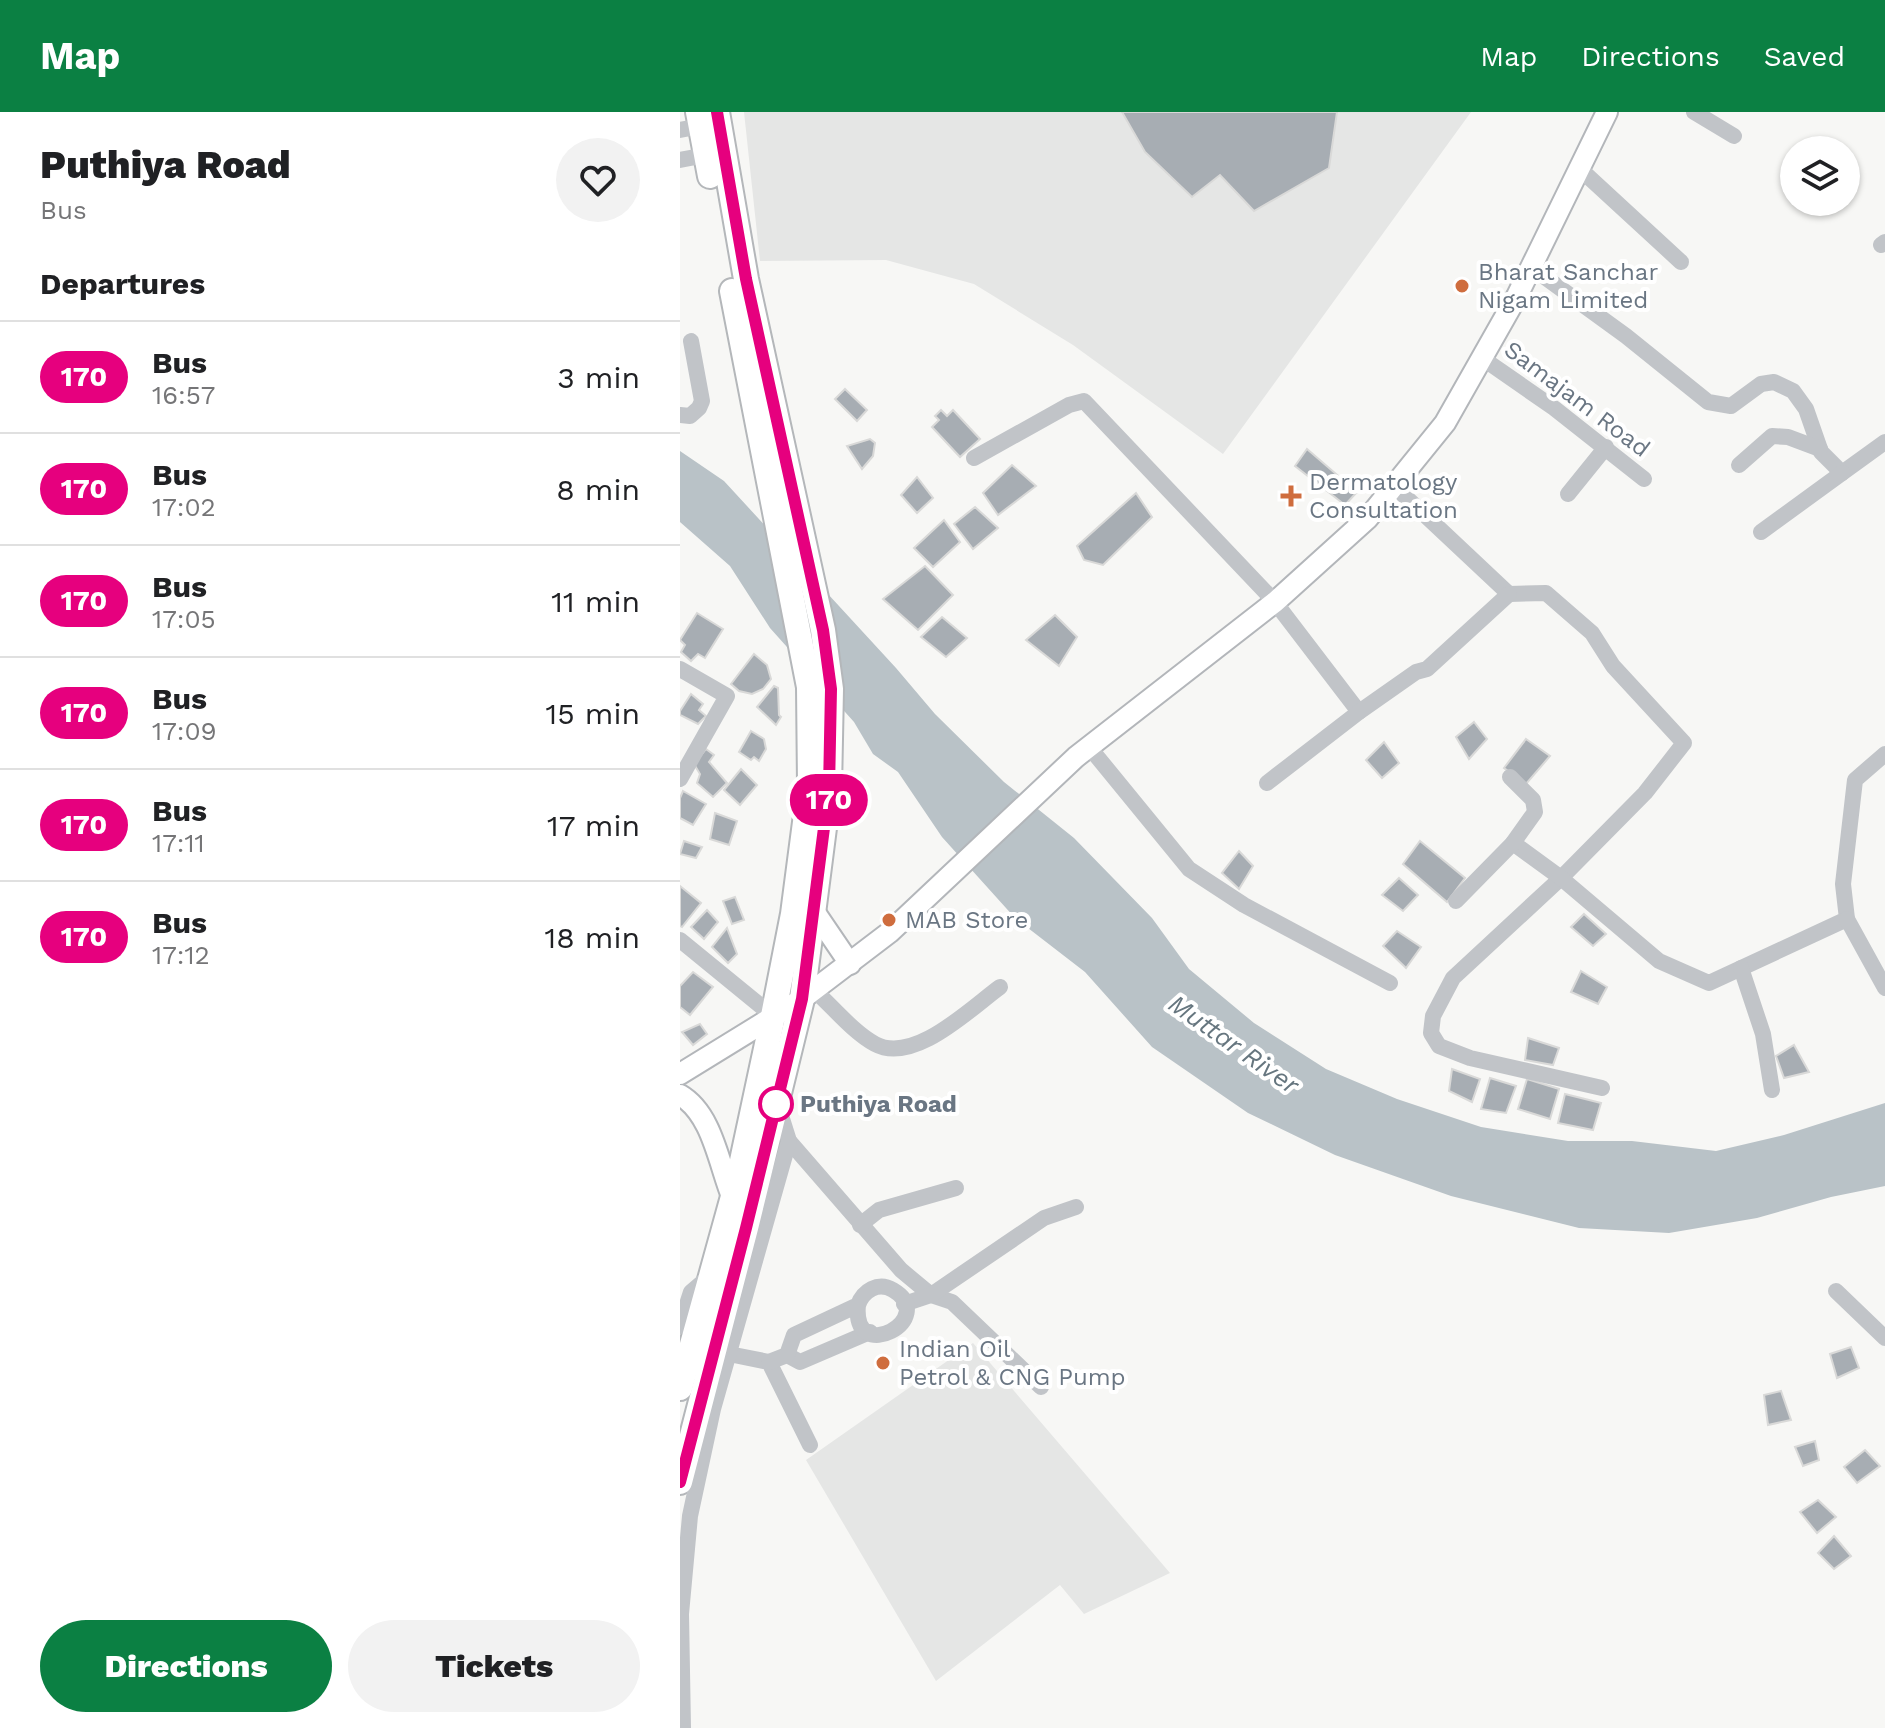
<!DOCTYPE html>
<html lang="en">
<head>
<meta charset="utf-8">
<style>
	body { margin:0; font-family:"Work Sans",sans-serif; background:#f2f2f2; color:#202124; height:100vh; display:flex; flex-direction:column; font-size:30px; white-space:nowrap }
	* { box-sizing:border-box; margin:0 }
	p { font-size:26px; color:#757577 }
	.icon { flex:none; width:44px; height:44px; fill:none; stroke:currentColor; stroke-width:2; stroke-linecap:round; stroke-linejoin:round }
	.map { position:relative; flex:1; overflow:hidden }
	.details { display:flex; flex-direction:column; background:#fff; width:680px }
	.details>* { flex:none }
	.badge { padding:0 16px; border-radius:26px; font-size:28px; line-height:52px }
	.fabs { position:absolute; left:1100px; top:24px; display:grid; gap:16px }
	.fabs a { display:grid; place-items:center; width:80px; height:80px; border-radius:50%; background:#fff; box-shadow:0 2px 6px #0004; font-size:40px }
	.map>.badge { position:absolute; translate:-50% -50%; box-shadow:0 0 0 4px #fff }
	h2 { padding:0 40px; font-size:30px; line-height:72px }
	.round { display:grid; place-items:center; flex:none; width:84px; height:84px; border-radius:42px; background:#f2f2f2 }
	.head { display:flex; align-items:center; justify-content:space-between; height:136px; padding:0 40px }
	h1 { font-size:38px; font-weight:800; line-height:60px }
	.primary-button { display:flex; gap:16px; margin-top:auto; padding:16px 40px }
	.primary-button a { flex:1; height:92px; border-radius:48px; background:#0b8043; color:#fff; font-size:32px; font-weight:800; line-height:92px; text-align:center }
	.primary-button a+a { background:#f2f2f2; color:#202124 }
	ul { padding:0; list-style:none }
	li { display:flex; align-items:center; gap:24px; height:112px; padding:0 40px; border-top:2px solid #e0e0e0 }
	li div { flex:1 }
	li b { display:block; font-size:30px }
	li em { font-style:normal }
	li .badge { min-width:88px; font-weight:700; text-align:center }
	header { display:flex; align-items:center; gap:48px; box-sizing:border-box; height:112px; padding:0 40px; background:#0b8043; color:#fff }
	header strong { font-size:38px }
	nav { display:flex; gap:44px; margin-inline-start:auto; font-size:28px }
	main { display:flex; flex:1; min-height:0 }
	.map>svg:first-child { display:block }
	.built { fill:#e5e6e5 }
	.water { fill:#b9c2c7 }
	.building { fill:#a7adb3; stroke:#d9d9d8; stroke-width:2 }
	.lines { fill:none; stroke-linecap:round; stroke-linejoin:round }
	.major-casing { stroke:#b3b6ba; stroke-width:24 }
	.highway-casing { stroke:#b4b7ba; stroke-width:28 }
	.minor { stroke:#c1c4c8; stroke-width:16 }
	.major { stroke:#fff; stroke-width:20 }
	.highway { stroke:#fff; stroke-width:24 }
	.line-casing { stroke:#fff; stroke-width:18 }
	.line { stroke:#e6007e; stroke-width:12 }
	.poi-dot { fill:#cf6d3e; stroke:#fff; stroke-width:3 }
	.stop-dot { fill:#fff; stroke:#e6007e; stroke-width:4 }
	.labels { text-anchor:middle; stroke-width:8; stroke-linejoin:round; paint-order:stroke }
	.poi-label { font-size:24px; fill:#6a7683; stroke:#fff; text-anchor:start }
	.street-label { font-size:24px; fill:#6a7683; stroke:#fff }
	.stop-label { font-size:24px; font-weight:bold; fill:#6a7683; stroke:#fff; text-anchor:start }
	.water-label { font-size:26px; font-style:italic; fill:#66767f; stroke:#fff }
</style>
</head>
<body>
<header>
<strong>Map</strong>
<nav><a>Map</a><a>Directions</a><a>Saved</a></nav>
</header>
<main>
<section class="details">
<div class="head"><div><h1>Puthiya Road</h1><p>Bus</p></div><a class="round"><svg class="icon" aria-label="heart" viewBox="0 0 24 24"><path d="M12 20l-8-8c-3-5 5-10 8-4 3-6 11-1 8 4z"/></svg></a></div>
<h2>Departures</h2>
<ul>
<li><span class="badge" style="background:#e6007e;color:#fff">170</span><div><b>Bus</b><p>16:57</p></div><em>3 min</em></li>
<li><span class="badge" style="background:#e6007e;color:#fff">170</span><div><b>Bus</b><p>17:02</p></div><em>8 min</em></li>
<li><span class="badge" style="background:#e6007e;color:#fff">170</span><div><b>Bus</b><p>17:05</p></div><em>11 min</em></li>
<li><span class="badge" style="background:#e6007e;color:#fff">170</span><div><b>Bus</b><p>17:09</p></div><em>15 min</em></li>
<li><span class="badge" style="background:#e6007e;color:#fff">170</span><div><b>Bus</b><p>17:11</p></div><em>17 min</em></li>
<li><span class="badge" style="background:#e6007e;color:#fff">170</span><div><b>Bus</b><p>17:12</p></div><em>18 min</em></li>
</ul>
<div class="primary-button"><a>Directions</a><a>Tickets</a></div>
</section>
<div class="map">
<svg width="1205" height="1616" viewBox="0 0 1205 1616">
	<rect width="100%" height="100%" fill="#f7f7f5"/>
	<!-- built -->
	<g class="built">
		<path d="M 64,0 L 791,0 L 543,342 L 393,233 L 294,172 L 206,148 L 80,149 Z"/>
		<path d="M 293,1231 L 490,1461 L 404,1502 L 380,1473 L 256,1569 L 126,1348 Z"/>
	</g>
	<!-- water -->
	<path class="water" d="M 0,339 L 44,369 L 216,556 L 255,602 L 324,670 L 394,726 L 472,806 L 509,857 L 574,911 L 646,957 L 717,987 L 801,1015 L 888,1029 L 952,1029 L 1036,1039 L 1104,1023 L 1205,991 L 1205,1074 L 1151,1085 L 1077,1106 L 989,1121 L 899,1116 L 771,1084 L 655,1043 L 568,1001 L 472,935 L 405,860 L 335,806 L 262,725 L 218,660 L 193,642 L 174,610 L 90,516 L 50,454 L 0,410 Z"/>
	<!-- building -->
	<g class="building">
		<path d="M 442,0 L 657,0 L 649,56 L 574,99 L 540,63 L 512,85 L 465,40 Z"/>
		<path d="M 165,277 L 187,298 L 177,309 L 155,287 Z"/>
		<path d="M 261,298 L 267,304 L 273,298 L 300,327 L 280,345 L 252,315 L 259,308 L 255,304 Z"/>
		<path d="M 190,327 L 195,331 L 193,344 L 182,357 L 167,334 Z"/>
		<path d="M 627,337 L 677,380 L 665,393 L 615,354 Z"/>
		<path d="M 332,353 L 356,374 L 318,403 L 303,381 Z"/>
		<path d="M 237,365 L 253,386 L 237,401 L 221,383 Z"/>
		<path d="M 456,381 L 472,405 L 423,453 L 404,448 L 397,434 Z"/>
		<path d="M 295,395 L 318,416 L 293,437 L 274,412 Z"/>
		<path d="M 264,408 L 280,430 L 253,455 L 234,436 Z"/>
		<path d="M 245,454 L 273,483 L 238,518 L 203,487 Z"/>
		<path d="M 17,501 L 43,517 L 25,546 L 18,542 L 11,549 L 1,540 L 5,533 L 0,528 Z"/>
		<path d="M 375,503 L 397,525 L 379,554 L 346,528 Z"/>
		<path d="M 262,505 L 287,526 L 266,545 L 241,525 Z"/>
		<path d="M 74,542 L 87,553 L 91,567 L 83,577 L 72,582 L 59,579 L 51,572 Z"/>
		<path d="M 94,574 L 98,576 L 99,603 L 101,605 L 96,613 L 77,595 Z"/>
		<path d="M 11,582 L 23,592 L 19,598 L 26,604 L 18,612 L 0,603 L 0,599 Z"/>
		<path d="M 794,610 L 807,627 L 789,647 L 776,625 Z"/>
		<path d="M 71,619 L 84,627 L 86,637 L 79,649 L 74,645 L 71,648 L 59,640 Z"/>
		<path d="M 846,627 L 870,644 L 846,672 L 824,656 Z"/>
		<path d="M 704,630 L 719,651 L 702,666 L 686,648 Z"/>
		<path d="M 26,637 L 34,643 L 29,650 L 47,671 L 33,685 L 17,671 L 20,662 L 14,652 Z"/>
		<path d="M 61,657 L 77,673 L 60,693 L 44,678 Z"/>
		<path d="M 3,679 L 26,692 L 13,713 L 0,706 L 0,686 Z"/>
		<path d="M 35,701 L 57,709 L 49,733 L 30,727 Z"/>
		<path d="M 4,729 L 22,735 L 16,746 L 0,742 Z"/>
		<path d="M 740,729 L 785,766 L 767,790 L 723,752 Z"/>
		<path d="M 559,739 L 573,754 L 559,777 L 542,761 Z"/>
		<path d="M 719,766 L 738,783 L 723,799 L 702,783 Z"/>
		<path d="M 0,774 L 21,791 L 2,815 L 0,814 Z"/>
		<path d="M 55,785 L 64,808 L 52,812 L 43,789 Z"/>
		<path d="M 27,798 L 38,810 L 24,827 L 11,815 Z"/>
		<path d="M 904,802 L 926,822 L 913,834 L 891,815 Z"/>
		<path d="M 47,816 L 57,842 L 48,851 L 32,835 Z"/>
		<path d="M 717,819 L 741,835 L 726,856 L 703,834 Z"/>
		<path d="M 901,859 L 927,875 L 918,892 L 891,880 Z"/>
		<path d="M 13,860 L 33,875 L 10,903 L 0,895 L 0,874 Z"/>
		<path d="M 20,912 L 27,922 L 13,933 L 2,920 Z"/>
		<path d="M 848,926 L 879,936 L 873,953 L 845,948 Z"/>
		<path d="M 1114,933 L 1129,960 L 1104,966 L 1096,944 Z"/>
		<path d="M 772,957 L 800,967 L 792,990 L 769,979 Z"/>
		<path d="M 810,966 L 836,974 L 826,1001 L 801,997 Z"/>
		<path d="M 847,967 L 879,977 L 870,1007 L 838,997 Z"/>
		<path d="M 885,982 L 921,991 L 913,1018 L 878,1011 Z"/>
		<path d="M 1171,1235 L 1179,1256 L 1157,1266 L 1150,1242 Z"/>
		<path d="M 1101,1279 L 1111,1308 L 1088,1313 L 1084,1283 Z"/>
		<path d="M 1135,1329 L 1139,1348 L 1123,1354 L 1115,1335 Z"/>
		<path d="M 1185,1338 L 1200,1354 L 1177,1371 L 1164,1355 Z"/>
		<path d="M 1138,1388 L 1156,1405 L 1137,1421 L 1120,1400 Z"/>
		<path d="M 1154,1424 L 1171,1444 L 1154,1457 L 1138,1441 Z"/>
	</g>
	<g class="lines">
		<!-- major casing -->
		<g class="major-casing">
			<g id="major">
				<path d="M 134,799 L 170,852"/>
				<path d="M 0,962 L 122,887 L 210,820 L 396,645 L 595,490 L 688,406 L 765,311 L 837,184 L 927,0"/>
				<path d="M 0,983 C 33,1002 39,1054 53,1087"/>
			</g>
		</g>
		<!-- highway casing -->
		<g class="highway-casing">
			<g id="highway">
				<path d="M 18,0 L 30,64"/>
				<path d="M 0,1276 L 59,1063 L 93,904 L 113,802 L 130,672 L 129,575 L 52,179"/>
				<path d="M 0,1370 L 66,1116 L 122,887 L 149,677 L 151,577 L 143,518 L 66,167 L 37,0"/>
			</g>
		</g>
		<!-- minor -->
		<g class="minor">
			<path d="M 1014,0 L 1054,24"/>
			<path d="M 0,18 L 21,14"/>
			<path d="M 0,48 L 26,43"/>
			<path d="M 900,57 L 1001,150"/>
			<path d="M 1201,133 L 1205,130"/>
			<path d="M 851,155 L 946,224 L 1028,290 L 1051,294 L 1081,272 L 1094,270 L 1113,279 L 1126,297 L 1141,340 L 1162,361 L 1205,330"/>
			<path d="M 802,246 L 874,296 L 964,367"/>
			<path d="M 0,303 L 10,304 L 19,296 L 22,289 L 11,229"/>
			<path d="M 294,346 L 389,293 L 404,289 L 595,490 L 679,600"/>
			<path d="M 1059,353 L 1092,324 L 1108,325 L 1140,337"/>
			<path d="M 714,374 L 829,482 L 866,481 L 912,521 L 933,554 L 1004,631 L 965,681 L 881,766 L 773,866 L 753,904 L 751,921 L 759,934 L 790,946 L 922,976"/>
			<path d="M 888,382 L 926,335"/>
			<path d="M 1081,420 L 1162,361"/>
			<path d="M 0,557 L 47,584 L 0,667"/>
			<path d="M 410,636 L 509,757 L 564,793 L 710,871"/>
			<path d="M 587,671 L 679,600 L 736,560 L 747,557 L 829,482"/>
			<path d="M 833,731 L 881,766 L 979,849 L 1029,871 L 1167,807 L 1163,772 L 1175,668 L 1205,642"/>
			<path d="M 776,789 L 833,731 L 855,700 L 853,688 L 830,665"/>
			<path d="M 1167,807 L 1205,876"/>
			<path d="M 0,828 L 93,904"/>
			<path d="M 1061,856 L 1083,922 L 1092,978"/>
			<path d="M 134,878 C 153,895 173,920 195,932 C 234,953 291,896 320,875"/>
			<path d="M 109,1029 L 221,1158 L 251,1183 L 272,1190 L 361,1275"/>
			<path d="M 180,1113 L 199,1098 L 276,1076"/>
			<path d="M 1156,1179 L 1205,1226"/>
			<path d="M 224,1192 L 251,1183 L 364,1106 L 396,1095"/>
			<path d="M 0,1214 L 11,1180 L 31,1163"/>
			<path d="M 49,1242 L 89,1250 L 130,1333"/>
			<path d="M 107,1243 L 120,1250 L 190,1220"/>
			<path d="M 89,1250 L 107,1243 L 114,1223 L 178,1193 C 183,1179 198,1169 213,1178 C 260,1206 172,1255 178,1193"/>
			<path d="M 3,1616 L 1,1502 L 10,1404 L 33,1297 L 109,1029 L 97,991"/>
		</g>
		<!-- major -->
		<use href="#major" class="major"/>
		<!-- highway -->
		<use href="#highway" class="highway"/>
	</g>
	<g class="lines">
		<!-- line casing -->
		<g class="line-casing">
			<path id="line" d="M 0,1370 L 66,1116 L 122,887 L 149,677 L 151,577 L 143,518 L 66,167 L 37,0"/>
		</g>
		<!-- line -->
		<use href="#line" class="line"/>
	</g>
	<!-- markers -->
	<g class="poi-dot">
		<circle cx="782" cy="174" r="8"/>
		<path d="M607 372h8v8h8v8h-8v8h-8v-8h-8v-8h8z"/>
		<circle cx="209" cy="808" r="8"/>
		<circle cx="203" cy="1251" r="8"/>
	</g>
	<circle class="stop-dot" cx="96" cy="992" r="16"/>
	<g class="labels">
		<!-- poi labels -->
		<g class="poi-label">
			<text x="798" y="168">Bharat Sanchar<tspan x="798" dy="28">Nigam Limited</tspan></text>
			<text x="629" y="378">Dermatology<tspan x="629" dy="28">Consultation</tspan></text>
			<text x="225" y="816">MAB Store</text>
			<text x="219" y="1245">Indian Oil<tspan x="219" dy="28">Petrol &amp; CNG Pump</tspan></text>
		</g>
		<!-- street labels -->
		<g class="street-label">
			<text transform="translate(897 287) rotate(37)" y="8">Samajam Road</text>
		</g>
		<!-- stop labels -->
		<g class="stop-label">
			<text x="120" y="1000">Puthiya Road</text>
		</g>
		<!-- water labels -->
		<g class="water-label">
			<text transform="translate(554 932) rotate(35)" y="9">Muttar River</text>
		</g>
	</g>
</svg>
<div class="fabs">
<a><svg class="icon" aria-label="layers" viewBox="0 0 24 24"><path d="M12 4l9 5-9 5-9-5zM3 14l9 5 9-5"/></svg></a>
</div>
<b class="badge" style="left:149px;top:688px;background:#e6007e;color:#fff">170</b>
</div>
</main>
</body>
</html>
